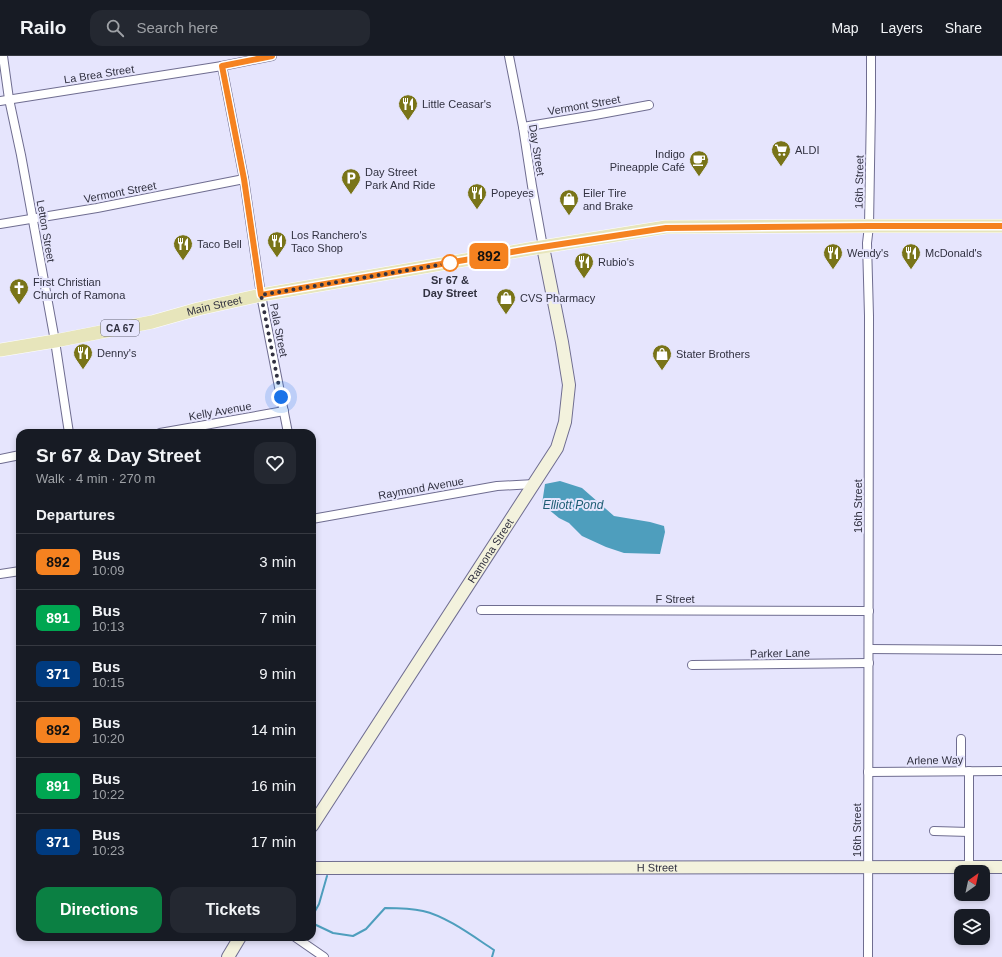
<!DOCTYPE html>
<html lang="en">
<head>
<meta charset="utf-8">
<style>
	body { margin:0; font-family:Helvetica,sans-serif; background:#242831; color:#f1f3f6; height:100vh; display:flex; flex-direction:column; font-size:15px; white-space:nowrap }
	* { box-sizing:border-box; margin:0 }
	p { font-size:13px; color:#9ea1a6 }
	.icon { flex:none; width:22px; height:22px; fill:none; stroke:currentColor; stroke-width:2; stroke-linecap:round; stroke-linejoin:round }
	.map { position:relative; flex:1; overflow:hidden }
	.sheet { position:absolute; left:16px; top:373px; width:300px; height:512px; display:flex; flex-direction:column; background:#171b24; border-radius:12px; box-shadow:0 2px 6px #0003 }
	.sheet>* { flex:none }
	.badge { padding:0 8px; border-radius:6px; font-size:14px; line-height:26px }
	.needle { width:26px; rotate:33deg }
	.controls { position:absolute; left:954px; top:809px; display:grid; gap:8px }
	.controls a { display:grid; place-items:center; width:36px; height:36px; border-radius:8px; background:#171b24; box-shadow:0 2px 6px #0003; font-size:20px }
	.you { position:absolute; width:20px; height:20px; margin:-10px; border:3px solid #fff; border-radius:50%; background:#1a73e8; box-shadow:0 0 0 6px #1a73e833 }
	.map>.badge { position:absolute; translate:-50% -50%; box-shadow:0 0 0 2px #fff }
	h2 { padding:0 20px; font-size:15px; line-height:36px }
	.round { display:grid; place-items:center; flex:none; width:42px; height:42px; border-radius:12px; background:#242831 }
	.summary { display:flex; align-items:center; justify-content:space-between; height:68px; padding:0 20px }
	h1 { font-size:19px; font-weight:700; line-height:30px }
	.primary-button { display:flex; gap:8px; margin-top:auto; padding:8px 20px }
	.primary-button a { flex:1; height:46px; border-radius:12px; background:#0b8043; color:#fff; font-size:16px; font-weight:700; line-height:46px; text-align:center }
	.primary-button a+a { background:#242831; color:#f1f3f6 }
	ul { padding:0; list-style:none }
	li { display:flex; align-items:center; gap:12px; height:56px; padding:0 20px; border-top:1px solid #363941 }
	li div { flex:1 }
	li b { display:block; font-size:15px }
	li em { font-style:normal }
	li .badge { min-width:44px; font-weight:700; text-align:center }
	header { display:flex; align-items:center; gap:24px; box-sizing:border-box; height:56px; padding:0 20px; background:#171b24; border-bottom:1px solid #363941 }
	header strong { font-size:19px }
	nav { display:flex; gap:22px; margin-inline-start:auto; font-size:14px }
	.search { width:280px; height:36px; background:#242831; display:flex; align-items:center; gap:10px; box-sizing:border-box; padding:0 14px; border-radius:12px; color:#9ea1a6; font-size:15px }
	.map>svg:first-child { display:block }
	.water { fill:#4e9ebd }
	.lines { fill:none; stroke-linecap:round; stroke-linejoin:round }
	.stream { stroke:#4e9ebd; stroke-width:2 }
	.street-casing { stroke:#6f6d90; stroke-width:10 }
	.secondary-casing { stroke:#6f6d90; stroke-width:14 }
	.primary-casing { stroke:#fff; stroke-width:14 }
	.street { stroke:#fff; stroke-width:8 }
	.secondary { stroke:#f3f2dd; stroke-width:12 }
	.primary { stroke:#e7e5bb; stroke-width:13 }
	.line-casing { stroke:#fff; stroke-width:9 }
	.line { stroke:#f58220; stroke-width:6 }
	.walk { stroke:#313140; stroke-width:4; stroke-dasharray:0 7.2 }
	.stop-dot { fill:#fff; stroke:#f58220; stroke-width:2 }
	.labels { text-anchor:middle; stroke-width:4; stroke-linejoin:round; paint-order:stroke }
	.shield { fill:#e6e5fd; stroke:#676779; stroke-width:1 }
	.shield-label { font-size:10px; font-weight:bold; fill:#313140 }
	.street-label { font-size:11px; fill:#313140; stroke:#e6e5fd }
	.poi-label { font-size:11px; fill:#313140; stroke:#e6e5fd; text-anchor:start }
	.stop-label { font-size:11px; font-weight:bold; fill:#313140; stroke:#e6e5fd }
	.water-label { font-size:12px; font-style:italic; fill:#1e5d74; stroke:#e6e5fd }
</style>
</head>
<body>
<header>
<strong>Railo</strong>
<div class="search"><svg class="icon" aria-label="search" viewBox="0 0 24 24"><circle cx="10" cy="10" r="6"/><path d="M15 15l6 6"/></svg>Search here</div>
<nav><a>Map</a><a>Layers</a><a>Share</a></nav>
</header>
<div class="map">
<svg width="1002" height="901" viewBox="0 0 1002 901">
	<rect width="100%" height="100%" fill="#e6e5fd"/>
	<!-- water -->
	<path class="water" d="M 560,425 L 582,432 L 614,460 L 650,466 L 664,470 L 665,476 L 660,498 L 624,497 L 606,491 L 582,480 L 569,467 L 559,462 L 542,448 L 545,428 Z"/>
	<g class="lines">
		<!-- stream -->
		<path class="stream" d="M 327,820 L 319,848 L 314,857 L 314,868 L 333,877 L 353,880 L 366,873 L 385,852 C 398,852 410,852 423,855 C 446,860 474,881 494,894 L 492,901"/>
		<!-- street casing -->
		<g class="street-casing">
			<g id="street">
				<path d="M 3,0 L 9,43 L 21,99 L 55,285 L 69,377"/>
				<path d="M 509,0 L 523,71 L 532,130 L 543,191"/>
				<path d="M 222,10 L 244,123 L 261,239 L 288,377"/>
				<path d="M 0,45 L 222,10 L 272,0"/>
				<path d="M 523,71 L 595,59 L 649,49"/>
				<path d="M 0,168 L 97,152 L 244,123"/>
				<path d="M 160,377 L 284,355"/>
				<path d="M 0,403 L 20,399"/>
				<path d="M 312,463 L 497,430 L 534,428"/>
				<path d="M 0,518 L 20,515"/>
				<path d="M 481,554 L 869,555"/>
				<path d="M 869,593 L 1002,594"/>
				<path d="M 692,609 L 869,607"/>
				<path d="M 961,715 L 961,683"/>
				<path d="M 868,716 L 1002,715"/>
				<path d="M 934,775 L 969,776"/>
				<path d="M 969,810 L 969,715"/>
				<path d="M 295,881 L 324,901"/>
				<path d="M 868,901 L 869,260 L 867,187 L 869,170 L 871,50 L 871,0"/>
			</g>
		</g>
		<!-- secondary casing -->
		<g class="secondary-casing">
			<g id="secondary">
				<path id="s1" d="M 312,770 L 557,392 L 565,366 L 569,329 L 562,286 L 543,191"/>
				<path id="s2" d="M 312,812 L 1002,811"/>
				<path d="M 228,901 L 240,881"/>
			</g>
		</g>
		<!-- primary casing -->
		<g class="primary-casing">
			<g id="primary">
				<path id="s3" d="M 0,294 L 55,285 L 152,266 L 198,253 L 261,239 L 529,193 L 666,171 L 869,170 L 1002,170"/>
			</g>
		</g>
		<!-- street -->
		<use href="#street" class="street"/>
		<!-- secondary -->
		<use href="#secondary" class="secondary"/>
		<!-- primary -->
		<use href="#primary" class="primary"/>
	</g>
	<g class="lines">
		<!-- line casing -->
		<g class="line-casing">
			<path id="line" d="M 272,0 L 222,10 L 244,123 L 261,239 L 529,193 L 666,172 L 869,170 L 1002,170"/>
		</g>
		<!-- line -->
		<use href="#line" class="line"/>
		<!-- walk -->
		<path class="walk" d="M 281,341 L 261,239 L 450,207"/>
	</g>
	<!-- icons -->
	<defs>
		<g id="restaurant-pin" transform="scale(1)"><path d="M0 17L-7.5 6A9.5 9.5 0 1 1 7.5 6Z" fill="#797418" stroke="#e6e5fd"/><path d="M-5-6h1v4h1v-4h1v4h1v-4h1v5L-1.5 .5V6h-2V.5L-5-1ZM5-6V6H3V1.5H1.5Q1.5-4 5-6Z" fill="#fff"/></g>
		<g id="supermarket-pin" transform="scale(1)"><path d="M0 17L-7.5 6A9.5 9.5 0 1 1 7.5 6Z" fill="#797418" stroke="#e6e5fd"/><path d="M-6-5.5h2.5l.6 2H6L4.5 2H-2.5L-4.4-4H-6ZM-1.5 3.2a1.3 1.3 0 1 0 .1 0ZM3 3.2a1.3 1.3 0 1 0 .1 0Z" fill="#fff"/></g>
		<g id="cafe-pin" transform="scale(1)"><path d="M0 17L-7.5 6A9.5 9.5 0 1 1 7.5 6Z" fill="#797418" stroke="#e6e5fd"/><path d="M-5.5-4.5H6V0H3Q3 3.5 0 3.5H-2.5Q-5.5 3.5-5.5 0ZM3-3.2v2h1.7v-2ZM-6 4.5H4V6H-6Z" fill="#fff"/></g>
		<g id="parking-pin" transform="scale(1)"><path d="M0 17L-7.5 6A9.5 9.5 0 1 1 7.5 6Z" fill="#797418" stroke="#e6e5fd"/><path d="M-3.5-5.5H1a3.5 3.5 0 0 1 0 7H-1V5.5H-3.5ZM-1-3.4V-.6H.8a1.4 1.4 0 0 0 0-2.8Z" fill="#fff"/></g>
		<g id="shop-pin" transform="scale(1)"><path d="M0 17L-7.5 6A9.5 9.5 0 1 1 7.5 6Z" fill="#797418" stroke="#e6e5fd"/><path d="M-5-2.5h2.3a2.7 3.5 0 0 1 5.4 0H5L5.5 6h-11ZM-1.5-2.5h3a1.5 2.3 0 0 0-3 0Z" fill="#fff"/></g>
		<g id="church-pin" transform="scale(1)"><path d="M0 17L-7.5 6A9.5 9.5 0 1 1 7.5 6Z" fill="#797418" stroke="#e6e5fd"/><path d="M-1.2-6h2.4v3.5h3.3v2.4h-3.3V6h-2.4V-.1h-3.3v-2.4h3.3Z" fill="#fff"/></g>
	</defs>
	<g fill-rule="evenodd">
		<use href="#restaurant-pin" x="408" y="48"/>
		<use href="#supermarket-pin" x="781" y="94"/>
		<use href="#cafe-pin" x="699" y="104"/>
		<use href="#parking-pin" x="351" y="122"/>
		<use href="#restaurant-pin" x="477" y="137"/>
		<use href="#shop-pin" x="569" y="143"/>
		<use href="#restaurant-pin" x="277" y="185"/>
		<use href="#restaurant-pin" x="183" y="188"/>
		<use href="#restaurant-pin" x="833" y="197"/>
		<use href="#restaurant-pin" x="911" y="197"/>
		<use href="#restaurant-pin" x="584" y="206"/>
		<use href="#church-pin" x="19" y="232"/>
		<use href="#shop-pin" x="506" y="242"/>
		<use href="#restaurant-pin" x="83" y="297"/>
		<use href="#shop-pin" x="662" y="298"/>
	</g>
	<!-- markers -->
	<circle class="stop-dot" cx="450" cy="207" r="8"/>
	<g class="labels">
		<!-- shield labels -->
		<rect class="shield" x="101" y="264" width="38" height="16" rx="3"/>
		<g class="shield-label">
			<text x="120" y="276">CA 67</text>
		</g>
		<!-- street labels -->
		<g class="street-label">
			<text transform="translate(99 18) rotate(-9)" y="4">La Brea Street</text>
			<text transform="translate(584 49) rotate(-10)" y="4">Vermont Street</text>
			<text transform="translate(537 94) rotate(81)" y="4">Day Street</text>
			<text transform="translate(859 126) rotate(-89)" y="4">16th Street</text>
			<text transform="translate(120 136) rotate(-11)" y="4">Vermont Street</text>
			<text transform="translate(46 175) rotate(80)" y="4">Letton Street</text>
			<text dy="4" stroke="none"><textPath href="#s3" startOffset="219">Main Street</textPath></text>
			<text transform="translate(279 274) rotate(79)" y="4">Pala Street</text>
			<text transform="translate(220 355) rotate(-10)" y="4">Kelly Avenue</text>
			<text transform="translate(421 432) rotate(-10)" y="4">Raymond Avenue</text>
			<text transform="translate(858 450) rotate(-90)" y="4">16th Street</text>
			<text dy="4" stroke="none"><textPath href="#s1" startOffset="328">Ramona Street</textPath></text>
			<text x="675" y="547">F Street</text>
			<text transform="translate(780 597) rotate(-1)" y="4">Parker Lane</text>
			<text transform="translate(935 704) rotate(-1)" y="4">Arlene Way</text>
			<text transform="translate(857 774) rotate(-90)" y="4">16th Street</text>
			<text dy="4" stroke="none"><textPath href="#s2" startOffset="345">H Street</textPath></text>
		</g>
		<!-- poi labels -->
		<g class="poi-label">
			<text x="422" y="52">Little Ceasar's</text>
			<text x="795" y="98">ALDI</text>
			<text x="685" y="102" text-anchor="end">Indigo<tspan x="685" dy="13">Pineapple Café</tspan></text>
			<text x="365" y="120">Day Street<tspan x="365" dy="13">Park And Ride</tspan></text>
			<text x="491" y="141">Popeyes</text>
			<text x="583" y="141">Eiler Tire<tspan x="583" dy="13">and Brake</tspan></text>
			<text x="291" y="183">Los Ranchero's<tspan x="291" dy="13">Taco Shop</tspan></text>
			<text x="197" y="192">Taco Bell</text>
			<text x="847" y="201">Wendy's</text>
			<text x="925" y="201">McDonald's</text>
			<text x="598" y="210">Rubio's</text>
			<text x="33" y="230">First Christian<tspan x="33" dy="13">Church of Ramona</tspan></text>
			<text x="520" y="246">CVS Pharmacy</text>
			<text x="97" y="301">Denny's</text>
			<text x="676" y="302">Stater Brothers</text>
		</g>
		<!-- stop labels -->
		<g class="stop-label">
			<text x="450" y="228">Sr 67 &amp;<tspan x="450" dy="13">Day Street</tspan></text>
		</g>
		<!-- water labels -->
		<g class="water-label">
			<text x="573" y="453">Elliott Pond</text>
		</g>
	</g>
</svg>
<div class="controls">
<a><svg class="needle" viewBox="-14 -14 28 28"><path d="M0-13l5 13h-10z" fill="#e53935"/><path d="M0 13l5-13h-10z" fill="#9ea1a6"/></svg></a>
<a><svg class="icon" aria-label="layers" viewBox="0 0 24 24"><path d="M12 4l9 5-9 5-9-5zM3 14l9 5 9-5"/></svg></a>
</div>
<div class="you" style="left:281px;top:341px"></div>
<b class="badge" style="left:489px;top:200px;background:#f58220;color:#111">892</b>
<section class="sheet">
<div class="summary"><div><h1>Sr 67 &amp; Day Street</h1><p>Walk · 4 min · 270 m</p></div><a class="round"><svg class="icon" aria-label="heart" viewBox="0 0 24 24"><path d="M12 20l-8-8c-3-5 5-10 8-4 3-6 11-1 8 4z"/></svg></a></div>
<h2>Departures</h2>
<ul>
<li><span class="badge" style="background:#f58220;color:#111">892</span><div><b>Bus</b><p>10:09</p></div><em>3 min</em></li>
<li><span class="badge" style="background:#00a651;color:#fff">891</span><div><b>Bus</b><p>10:13</p></div><em>7 min</em></li>
<li><span class="badge" style="background:#003b80;color:#fff">371</span><div><b>Bus</b><p>10:15</p></div><em>9 min</em></li>
<li><span class="badge" style="background:#f58220;color:#111">892</span><div><b>Bus</b><p>10:20</p></div><em>14 min</em></li>
<li><span class="badge" style="background:#00a651;color:#fff">891</span><div><b>Bus</b><p>10:22</p></div><em>16 min</em></li>
<li><span class="badge" style="background:#003b80;color:#fff">371</span><div><b>Bus</b><p>10:23</p></div><em>17 min</em></li>
</ul>
<div class="primary-button"><a>Directions</a><a>Tickets</a></div>
</section>
</div>
</body>
</html>
